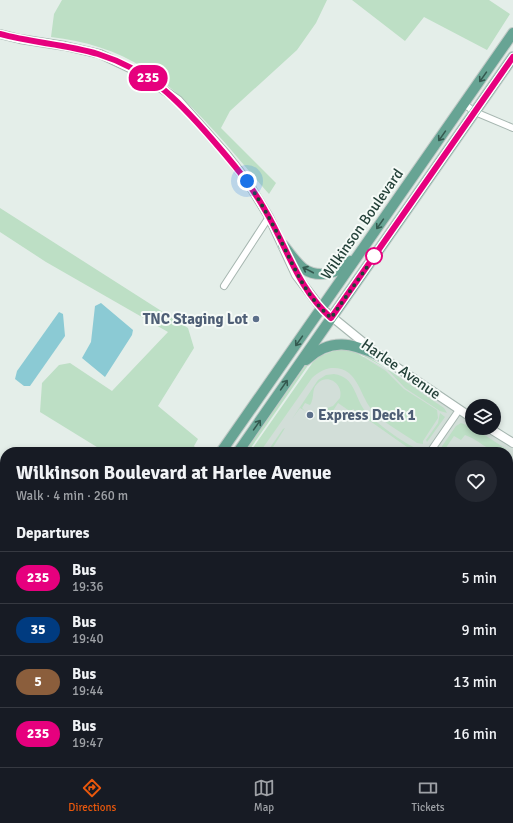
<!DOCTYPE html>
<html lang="en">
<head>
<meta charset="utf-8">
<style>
	body { margin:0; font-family:Signika,sans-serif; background:#242831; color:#f1f3f6; height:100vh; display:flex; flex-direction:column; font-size:15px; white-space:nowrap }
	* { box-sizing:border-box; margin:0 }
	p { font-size:13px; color:#9ea1a6 }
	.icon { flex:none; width:22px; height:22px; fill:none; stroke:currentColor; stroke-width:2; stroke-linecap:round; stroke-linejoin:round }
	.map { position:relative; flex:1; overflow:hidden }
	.drawer { position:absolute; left:0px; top:447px; width:513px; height:320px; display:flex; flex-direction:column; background:#171b24; border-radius:16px 16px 0 0; box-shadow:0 2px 6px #0003 }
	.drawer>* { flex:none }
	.badge { padding:0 8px; border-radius:13px; font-size:14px; line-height:26px }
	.controls { position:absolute; left:465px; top:399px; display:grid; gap:8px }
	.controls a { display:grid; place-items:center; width:36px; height:36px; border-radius:50%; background:#171b24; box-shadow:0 2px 6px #0003; font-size:20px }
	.you { position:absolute; width:20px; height:20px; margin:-10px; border:3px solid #fff; border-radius:50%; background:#1a73e8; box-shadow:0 0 0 6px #1a73e833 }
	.map>.badge { position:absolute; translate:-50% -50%; box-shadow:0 0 0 2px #fff }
	h2 { padding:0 16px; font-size:15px; line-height:36px }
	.round { display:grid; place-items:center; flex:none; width:42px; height:42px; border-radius:21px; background:#242831 }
	.headline { display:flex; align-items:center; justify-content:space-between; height:68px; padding:0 16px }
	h1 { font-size:19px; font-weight:800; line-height:30px }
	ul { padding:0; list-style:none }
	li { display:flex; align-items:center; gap:12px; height:52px; padding:0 16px; border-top:1px solid #363941 }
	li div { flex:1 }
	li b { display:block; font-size:15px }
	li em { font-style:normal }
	li .badge { min-width:44px; font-weight:700; text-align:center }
	.dock { display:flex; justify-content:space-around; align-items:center; height:56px; border-top:1px solid #363941; background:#171b24; font-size:11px; color:#9ea1a6 }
	.dock a { display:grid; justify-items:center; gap:2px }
	.dock .on { color:#ea580c }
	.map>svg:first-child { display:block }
	.built { fill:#d2ded8 }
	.green { fill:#bddfc5 }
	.water { fill:#8bcad4 }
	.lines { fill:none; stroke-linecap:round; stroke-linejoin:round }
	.minor-casing { stroke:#a6b6b0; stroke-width:8 }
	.tertiary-casing { stroke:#a6b6b0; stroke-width:10 }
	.secondary-casing { stroke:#a2bab1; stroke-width:11 }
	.primary-casing { stroke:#c1cac7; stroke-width:12 }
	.minor { stroke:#fff; stroke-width:6 }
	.tertiary { stroke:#fff; stroke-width:8 }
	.secondary { stroke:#fff; stroke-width:9 }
	.primary { stroke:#67a494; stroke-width:10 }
	.oneway { stroke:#34594f }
	.line-casing { stroke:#fff; stroke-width:9 }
	.line { stroke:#e6007e; stroke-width:6 }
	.walk { stroke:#234038; stroke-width:4; stroke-dasharray:0 7.2 }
	.stop-dot { fill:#fff; stroke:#e6007e; stroke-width:2 }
	.service-dot { fill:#5c6f8a; stroke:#f5faf7; stroke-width:1.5 }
	.labels { text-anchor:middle; stroke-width:4; stroke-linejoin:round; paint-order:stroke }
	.street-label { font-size:15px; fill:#234038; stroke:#f5faf7 }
	.service-label { font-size:15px; font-weight:bold; fill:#4e5e75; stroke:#f5faf7; text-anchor:end }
</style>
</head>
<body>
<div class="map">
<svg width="513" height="767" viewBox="0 0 513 767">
	<rect width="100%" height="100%" fill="#e4eee9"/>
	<!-- built -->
	<path class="built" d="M 365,357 L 472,418 L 472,428 L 487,428 L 513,444 L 513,767 L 33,767 L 37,762 L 508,762 L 508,452 L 252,452 L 308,371 L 335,358 Z"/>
	<!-- green -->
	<g class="green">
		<path d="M 62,0 L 327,0 L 316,23 L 297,50 L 230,111 L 221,128 L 276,183 L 269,194 C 230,150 194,101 145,69 C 117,50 84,41 51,37 L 54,14 Z"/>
		<path d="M 352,0 L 489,0 L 510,14 L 487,50 L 424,17 L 405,41 Z"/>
		<path d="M 0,208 L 188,328 L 194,348 L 158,406 L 198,439 L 194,446 L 199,452 L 105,452 L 40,412 L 42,383 L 59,365 L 70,363 L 112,391 L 168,332 L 46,262 L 0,232 Z"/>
		<path d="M 336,350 L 348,350 L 357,353 L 386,371 L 404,389 L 437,410 L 438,418 L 423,441 L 423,444 L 417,443 C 403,433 385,424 374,412 C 359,397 359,366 331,368 C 324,369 317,373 312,378 L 260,452 L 250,452 L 313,362 L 320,356 Z"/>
		<path d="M 355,351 L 360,352 C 390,369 416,390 444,408 L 447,413 L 440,411 L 405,388 L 387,369 Z"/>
		<path d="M 325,352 L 309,364 L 248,452 L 244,452 L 308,362 Z"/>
		<path d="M 334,374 C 356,377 354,398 366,412 C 375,422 409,448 422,450 L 421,452 L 414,452 L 353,409 L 351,412 L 338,403 L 329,417 L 319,411 L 333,406 L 340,398 C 344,385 328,372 317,384 C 311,390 315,398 310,405 L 305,403 L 302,408 L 305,411 L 300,408 L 292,419 L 318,380 L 326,375 Z"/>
		<path d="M 440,413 L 445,417 L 427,442 L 426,440 L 438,423 Z"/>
		<path d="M 461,423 L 474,428 L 506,449 L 505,452 C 486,452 482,441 465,435 L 461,440 L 454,436 L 443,452 L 438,452 L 456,426 Z"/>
		<path d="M 285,428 L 270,452 L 267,452 L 283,429 Z"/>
		<path d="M 513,628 L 513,664 L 508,669 L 508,635 Z"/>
		<path d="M 0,629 L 5,634 L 5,663 L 0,658 Z"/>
		<path d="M 513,689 L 513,720 L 508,726 L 508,694 Z"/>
		<path d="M 513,743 L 513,767 L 494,767 L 498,762 L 508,762 L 508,749 Z"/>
		<path d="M 35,762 L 266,762 L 274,767 L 32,767 Z"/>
		<path d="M 300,762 L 340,762 L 328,767 L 294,767 Z"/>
		<path d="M 386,762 L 478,762 L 474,767 L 373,767 Z"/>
	</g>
	<!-- water -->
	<g class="water">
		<path d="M 101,303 L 133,330 L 132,335 L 105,377 L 82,358 L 91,342 L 95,306 Z"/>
		<path d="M 59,312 L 63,314 L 65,336 L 30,386 L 24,386 L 15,379 L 17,371 Z"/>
	</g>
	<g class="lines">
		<!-- minor casing -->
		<g class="minor-casing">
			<g id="minor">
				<path d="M 464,104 L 475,112 L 513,128"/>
				<path d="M 224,286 L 269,217"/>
				<path d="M 430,452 L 459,410"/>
			</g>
		</g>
		<!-- tertiary casing -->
		<g class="tertiary-casing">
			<g id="tertiary">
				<path d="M 0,34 L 20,39 L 65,46 L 100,54 L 138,72 L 178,100 L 226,154 L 247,181 L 269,217 L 296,275 L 321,308 L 380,356 L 472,418"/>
				<path d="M 489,428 L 513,443"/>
			</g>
		</g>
		<!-- secondary casing -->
		<g class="secondary-casing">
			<g id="secondary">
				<path d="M 508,673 L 513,668"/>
				<path d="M 508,688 L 513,683"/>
				<path d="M 508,739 L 513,733"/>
				<path d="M 357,767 L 370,762"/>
				<path d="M 486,767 L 490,762"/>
			</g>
		</g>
		<!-- primary casing -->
		<g class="primary-casing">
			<g id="primary">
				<path d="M 283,245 C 290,253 296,263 304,269 C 319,279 339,273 350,261"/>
				<path d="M 306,360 C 331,337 352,343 380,356"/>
				<path d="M 221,452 L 513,33"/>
				<path d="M 238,452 L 513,57"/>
				<path d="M 3,767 L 6,762"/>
				<path d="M 24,767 L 27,762"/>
			</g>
		</g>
		<!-- minor -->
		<use href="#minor" class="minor"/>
		<!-- tertiary -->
		<use href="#tertiary" class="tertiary"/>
		<!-- secondary -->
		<use href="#secondary" class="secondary"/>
		<!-- primary -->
		<use href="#primary" class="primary"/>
	</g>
	<!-- one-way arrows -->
	<defs><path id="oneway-shaft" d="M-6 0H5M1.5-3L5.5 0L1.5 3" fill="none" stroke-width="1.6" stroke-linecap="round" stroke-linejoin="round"/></defs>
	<g class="oneway">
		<use href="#oneway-shaft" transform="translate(483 77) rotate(125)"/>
		<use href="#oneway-shaft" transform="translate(442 136) rotate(125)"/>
		<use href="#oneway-shaft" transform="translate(380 224) rotate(125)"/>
		<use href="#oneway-shaft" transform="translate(308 270) rotate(-152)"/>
		<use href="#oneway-shaft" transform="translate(299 341) rotate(125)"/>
		<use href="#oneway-shaft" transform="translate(284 385) rotate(-55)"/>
		<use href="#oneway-shaft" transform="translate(257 425) rotate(-55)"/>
	</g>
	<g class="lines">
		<!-- line casing -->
		<g class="line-casing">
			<path id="line" d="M 0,34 C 32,43 66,44 98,54 C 149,70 177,99 211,138 C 231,161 250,183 265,210 C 288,249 297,287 331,318 L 513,57"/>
		</g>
		<!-- line -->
		<use href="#line" class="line"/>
		<!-- walk -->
		<path class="walk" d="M 247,181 C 260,201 272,222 282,243 C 297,273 306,296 331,318 L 377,253 L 374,256"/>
	</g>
	<!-- markers -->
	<circle class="stop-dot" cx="374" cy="256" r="8"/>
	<g class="service-dot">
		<circle cx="256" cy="319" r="4"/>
		<circle cx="310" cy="415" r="4"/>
	</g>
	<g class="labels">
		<!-- street labels -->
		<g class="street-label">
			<text transform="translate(362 224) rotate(-55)" y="5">Wilkinson Boulevard</text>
			<text transform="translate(401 369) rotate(35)" y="5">Harlee Avenue</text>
		</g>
		<!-- service labels -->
		<g class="service-label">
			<text x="248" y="324">TNC Staging Lot</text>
			<text x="318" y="420" text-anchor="start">Express Deck 1</text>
		</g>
	</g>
</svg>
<div class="controls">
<a><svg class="icon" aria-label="layers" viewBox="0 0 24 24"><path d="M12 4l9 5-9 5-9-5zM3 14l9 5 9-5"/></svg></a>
</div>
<div class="you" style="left:247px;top:181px"></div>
<b class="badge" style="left:148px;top:78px;background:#e6007e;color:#fff">235</b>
<section class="drawer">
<div class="headline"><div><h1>Wilkinson Boulevard at Harlee Avenue</h1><p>Walk · 4 min · 260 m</p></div><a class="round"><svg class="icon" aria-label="heart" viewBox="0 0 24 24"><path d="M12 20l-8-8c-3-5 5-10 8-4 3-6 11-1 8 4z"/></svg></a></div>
<h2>Departures</h2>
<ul>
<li><span class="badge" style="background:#e6007e;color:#fff">235</span><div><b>Bus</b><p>19:36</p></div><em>5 min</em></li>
<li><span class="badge" style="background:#003b80;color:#fff">35</span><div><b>Bus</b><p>19:40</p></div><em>9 min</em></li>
<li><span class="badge" style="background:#8b5e3c;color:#fff">5</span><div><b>Bus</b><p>19:44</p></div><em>13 min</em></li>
<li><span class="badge" style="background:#e6007e;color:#fff">235</span><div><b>Bus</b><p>19:47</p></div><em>16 min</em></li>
</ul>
</section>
</div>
<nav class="dock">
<a class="on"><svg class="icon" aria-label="directions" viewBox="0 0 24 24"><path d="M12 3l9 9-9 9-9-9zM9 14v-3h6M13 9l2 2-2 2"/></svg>Directions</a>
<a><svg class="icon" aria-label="map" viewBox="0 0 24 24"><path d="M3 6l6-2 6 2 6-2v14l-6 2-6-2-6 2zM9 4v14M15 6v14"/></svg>Map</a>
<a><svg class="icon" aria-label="tickets" viewBox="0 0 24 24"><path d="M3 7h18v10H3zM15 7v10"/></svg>Tickets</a>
</nav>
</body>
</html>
